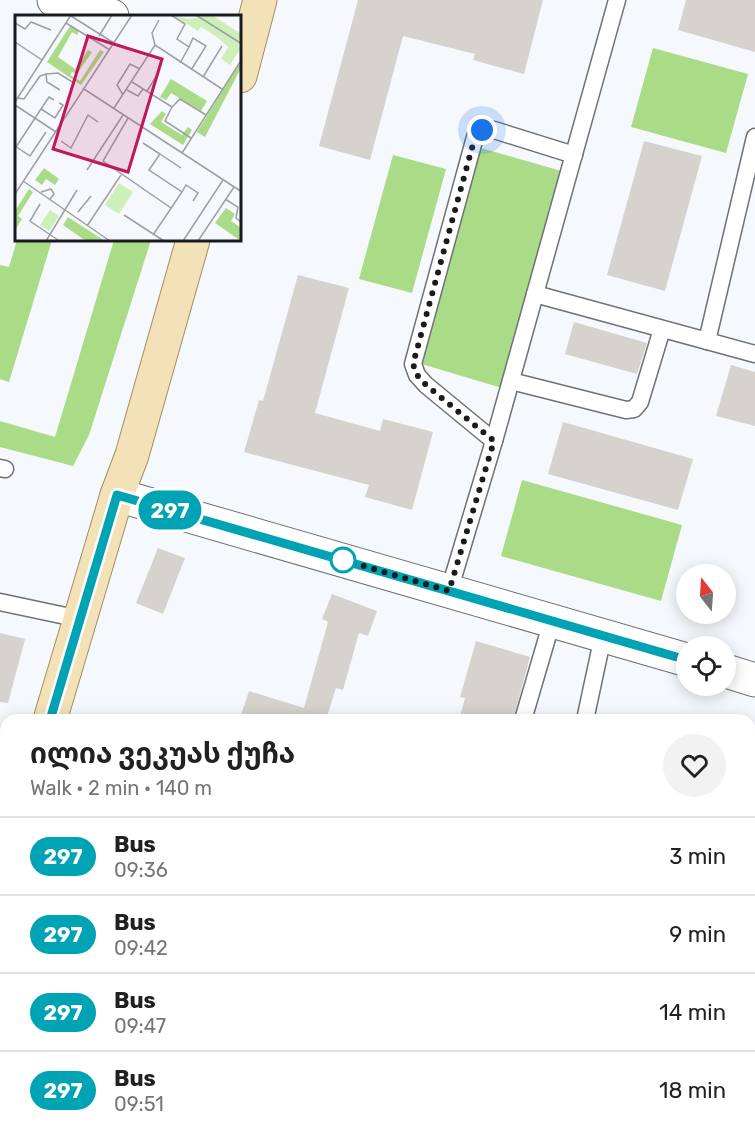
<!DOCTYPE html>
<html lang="en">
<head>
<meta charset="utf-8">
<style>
	body { margin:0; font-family:Rubik,"Noto Sans Georgian",sans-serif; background:#f2f2f2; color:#202124; height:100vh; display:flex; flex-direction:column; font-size:22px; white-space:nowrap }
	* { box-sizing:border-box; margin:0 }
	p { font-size:20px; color:#757577 }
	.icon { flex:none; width:33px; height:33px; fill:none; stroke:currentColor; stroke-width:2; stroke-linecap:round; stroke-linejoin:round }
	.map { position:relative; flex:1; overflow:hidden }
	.side { position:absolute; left:0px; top:714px; width:756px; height:426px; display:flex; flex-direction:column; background:#fff; border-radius:18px 18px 0 0; box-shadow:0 3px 15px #0003 }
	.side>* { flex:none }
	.badge { padding:0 12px; border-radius:20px; font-size:21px; line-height:39px }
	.needle { width:39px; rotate:343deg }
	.controls { position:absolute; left:676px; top:564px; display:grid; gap:12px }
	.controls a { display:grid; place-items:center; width:60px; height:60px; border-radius:50%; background:#fff; box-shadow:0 3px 15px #0003; font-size:30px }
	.you { position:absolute; width:30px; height:30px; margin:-15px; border:4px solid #fff; border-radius:50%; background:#1a73e8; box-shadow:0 0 0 9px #1a73e833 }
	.map>.badge { position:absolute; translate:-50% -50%; box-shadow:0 0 0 3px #fff }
	.round { display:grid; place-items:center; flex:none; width:63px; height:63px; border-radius:32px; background:#f2f2f2 }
	.overview { display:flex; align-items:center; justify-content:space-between; height:102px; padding:0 30px }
	h1 { font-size:28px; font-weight:700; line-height:45px }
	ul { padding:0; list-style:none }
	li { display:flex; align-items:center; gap:18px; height:78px; padding:0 30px; border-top:2px solid #e0e0e0 }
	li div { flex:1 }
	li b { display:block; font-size:22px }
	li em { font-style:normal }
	li .badge { min-width:66px; font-weight:700; text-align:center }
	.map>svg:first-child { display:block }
	.forest { fill:#aadb87 }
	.building { fill:#d6d2ce }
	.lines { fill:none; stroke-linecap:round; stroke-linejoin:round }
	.lane-casing { stroke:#6f7175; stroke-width:19 }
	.street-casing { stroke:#6f7175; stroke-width:35 }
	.secondary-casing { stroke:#6f7175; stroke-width:35 }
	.primary-casing { stroke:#a28f62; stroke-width:35 }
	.lane { stroke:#fff; stroke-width:16 }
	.street { stroke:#fff; stroke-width:33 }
	.secondary { stroke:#fff; stroke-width:33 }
	.primary { stroke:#f3e1b7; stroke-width:33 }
	.line-casing { stroke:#fff; stroke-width:14 }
	.line { stroke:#00a3b4; stroke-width:9 }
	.walk { stroke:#1a1b1c; stroke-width:6; stroke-dasharray:0 10.8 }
	.stop-dot { fill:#fff; stroke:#00a3b4; stroke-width:3 }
	.inset-road { fill:none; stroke:#9da0a2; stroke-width:1.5 }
	.view { fill:#c2185b; fill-opacity:0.15; stroke:#c2185b; stroke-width:3 }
	.inset-edge { fill:none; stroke:#1a1b1c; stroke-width:3 }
</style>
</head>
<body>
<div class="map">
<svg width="755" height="1140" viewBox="0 0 755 1140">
	<rect width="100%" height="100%" fill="#f5f8fc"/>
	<!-- forest -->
	<g class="forest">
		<path d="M 653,48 L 748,74 L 726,153 L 631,127 Z"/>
		<path d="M 481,148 L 565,172 L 502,388 L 418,363 Z"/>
		<path d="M 393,155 L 446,169 L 412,293 L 359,279 Z"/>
		<path d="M 17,240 L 52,240 L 9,382 L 0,379 L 0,265 L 9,267 Z"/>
		<path d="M 114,240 L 151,240 L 89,435 L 73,466 L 0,447 L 0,421 L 55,437 Z"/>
		<path d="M 522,480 L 682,525 L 661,601 L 501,556 Z"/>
		<path d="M 0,1101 L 6,1102 L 6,1134 L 37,1134 L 35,1140 L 0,1140 Z"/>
	</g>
	<!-- building -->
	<g class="building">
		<path d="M 358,0 L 543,0 L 524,74 L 473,60 L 475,54 L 403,36 L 370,160 L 319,146 Z"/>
		<path d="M 686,0 L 755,0 L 755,52 L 678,30 Z"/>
		<path d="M 644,141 L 702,156 L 665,291 L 607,275 Z"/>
		<path d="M 298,275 L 349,288 L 315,413 L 380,431 L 383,419 L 433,432 L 412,510 L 365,497 L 369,485 L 244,452 L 259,400 L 263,401 Z"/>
		<path d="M 574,322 L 647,343 L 637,374 L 565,354 Z"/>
		<path d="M 731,365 L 755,372 L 755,426 L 716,416 Z"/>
		<path d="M 563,422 L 693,459 L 678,510 L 548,474 Z"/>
		<path d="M 158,548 L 185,558 L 163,614 L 136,603 Z"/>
		<path d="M 332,594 L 377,611 L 368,636 L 359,633 L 343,690 L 336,688 L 326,720 L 255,720 L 241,715 L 249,691 L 304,708 L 328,622 L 322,619 Z"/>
		<path d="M 0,633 L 25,639 L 8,703 L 0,702 Z"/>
		<path d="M 476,641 L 530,657 L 513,720 L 459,720 L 465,698 L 460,697 Z"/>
	</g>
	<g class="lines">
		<!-- lane casing -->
		<g class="lane-casing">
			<g id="lane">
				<path d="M 535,294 L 755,354"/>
				<path d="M 707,341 L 755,137"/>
				<path d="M 511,381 L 626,410 L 634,409 L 640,402 L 662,329"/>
				<path d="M 494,441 L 426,385 L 417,375 L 413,364 L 475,137 L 482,130 L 494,130 L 574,155"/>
				<path d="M 0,468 L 5,469"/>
				<path d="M 449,591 L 494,441 L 617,0"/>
				<path d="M 0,602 L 80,619"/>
				<path d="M 523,720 L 552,621"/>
				<path d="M 585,720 L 603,636"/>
				<path d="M 543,1134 L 560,1140"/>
				<path d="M 404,1140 L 406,1134"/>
			</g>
		</g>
		<!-- street casing -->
		<g class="street-casing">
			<path id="street" d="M 54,0 L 112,16"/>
		</g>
		<!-- secondary casing -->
		<g class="secondary-casing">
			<g id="secondary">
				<path d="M 117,495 L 687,660"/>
				<path d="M 726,671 L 755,680"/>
			</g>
		</g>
		<!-- primary casing -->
		<g class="primary-casing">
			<g id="primary">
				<path d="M 240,76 L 260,0"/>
				<path d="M 50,720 L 117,495 L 132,455 L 193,240"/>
				<path d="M 0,888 L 6,868"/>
			</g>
		</g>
		<!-- lane -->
		<use href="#lane" class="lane"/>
		<!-- street -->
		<use href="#street" class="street"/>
		<!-- secondary -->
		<use href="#secondary" class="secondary"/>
		<!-- primary -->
		<use href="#primary" class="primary"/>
	</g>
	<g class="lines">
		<!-- line casing -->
		<g class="line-casing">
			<path id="line" d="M 50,720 L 117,495 L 687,660"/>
		</g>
		<!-- line -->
		<use href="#line" class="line"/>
		<!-- walk -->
		<path class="walk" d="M 343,560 L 449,591 L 494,441 L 426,385 L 417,375 L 413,364 L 475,137 L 482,130"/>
	</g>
	<!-- markers -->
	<circle class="stop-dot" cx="343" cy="560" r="12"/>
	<!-- overview -->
	<g transform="translate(15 15)">
		<rect width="226" height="226" fill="#f5f8fc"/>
		<path d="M 158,0 L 174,4 L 197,0 L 226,19 L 223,31 L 226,33 L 215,50 L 206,44 L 213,32 L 202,22 L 186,12 L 183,16 ZM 104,168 L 118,177 L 104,199 L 90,190 ZM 35,195 L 44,201 L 34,216 L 25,210 Z" fill="#cfefb9"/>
		<path d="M 55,11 L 64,16 L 62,20 L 57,17 L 43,42 L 60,54 L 73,35 L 77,37 L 62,59 L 57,57 L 55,60 L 65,66 L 85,35 L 89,37 L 66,70 L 32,47 ZM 224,49 L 226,53 L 190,122 L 182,117 ZM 156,64 L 192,86 L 186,96 L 156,78 L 151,85 L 145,82 ZM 147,96 L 151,99 L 146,107 L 167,120 L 173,112 L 177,115 L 168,130 L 135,109 ZM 29,153 L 44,164 L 40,170 L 31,164 L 27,170 L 20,165 ZM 14,174 L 18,177 L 3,201 L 7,204 L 0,215 L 0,196 ZM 211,193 L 220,199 L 216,206 L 226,213 L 226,226 L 200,208 ZM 53,202 L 90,226 L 71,226 L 48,210 Z" fill="#aadb87"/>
		<path class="inset-road" d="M 156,0 L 170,9 L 162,24 L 174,32 L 165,48M 181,0 L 227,29M 56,1 L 99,28M 144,5 L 137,18 L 140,30 L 207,74M 0,8 L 10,14 L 16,7 L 36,15M 51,8 L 95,35M 84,21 L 97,0M 0,27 L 27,45M 174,32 L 178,23 L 191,31 L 176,55M 31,59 L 32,67 L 45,75M 188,62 L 207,31M 117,67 L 157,92 L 165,84 L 191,100M 69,74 L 227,177M 112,75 L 123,81 L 128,74M 132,76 L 144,57M 108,80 L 102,70 L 115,49 L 125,54M 2,83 L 9,84 L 25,61 L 31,59 L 43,58 L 59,68M 39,85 L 34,82 L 26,94 L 40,103 L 48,90 L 44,88M 0,87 L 56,0M 0,90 L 41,117M 157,92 L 150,106 L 176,123M 99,93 L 140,30M 113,103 L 88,146 L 156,193M 46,126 L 56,133 L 73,100 L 83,107M 128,128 L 145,139 L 134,155 L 167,177 L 138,220M 0,131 L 15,141 L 31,117M 1,132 L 26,94M 167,138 L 227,44M 145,139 L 166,153M 72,155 L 108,100M 8,166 L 95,226M 26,177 L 36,174 L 39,179 L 35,184M 167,177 L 171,170 L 183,178 L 178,186M 0,179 L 117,0M 210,184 L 223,192 L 221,203 L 227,208M 25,189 L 15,206 L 43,225M 63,197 L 76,181M 109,200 L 149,226M 72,211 L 106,160M 31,226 L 62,175M 168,226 L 208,165M 183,226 L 219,172"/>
		<path class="view" d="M 73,21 L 147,44 L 113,157 L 38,134 Z"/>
		<rect width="226" height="226" class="inset-edge"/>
	</g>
</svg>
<div class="controls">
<a><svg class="needle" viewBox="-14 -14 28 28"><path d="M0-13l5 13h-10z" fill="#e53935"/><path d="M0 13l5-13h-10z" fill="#757577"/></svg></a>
<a><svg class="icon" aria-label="locate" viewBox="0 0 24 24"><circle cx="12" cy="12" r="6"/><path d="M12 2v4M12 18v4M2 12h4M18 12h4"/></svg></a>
</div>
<div class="you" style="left:482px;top:130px"></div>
<b class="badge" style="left:170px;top:510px;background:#00a3b4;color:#fff">297</b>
<section class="side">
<div class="overview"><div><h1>ილია ვეკუას ქუჩა</h1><p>Walk · 2 min · 140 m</p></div><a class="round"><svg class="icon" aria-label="heart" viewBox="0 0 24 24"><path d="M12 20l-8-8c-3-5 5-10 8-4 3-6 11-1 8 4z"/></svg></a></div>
<ul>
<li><span class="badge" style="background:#00a3b4;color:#fff">297</span><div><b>Bus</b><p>09:36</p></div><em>3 min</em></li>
<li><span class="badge" style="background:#00a3b4;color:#fff">297</span><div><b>Bus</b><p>09:42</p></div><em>9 min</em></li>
<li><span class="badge" style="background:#00a3b4;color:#fff">297</span><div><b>Bus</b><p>09:47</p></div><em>14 min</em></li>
<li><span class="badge" style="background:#00a3b4;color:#fff">297</span><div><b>Bus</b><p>09:51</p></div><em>18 min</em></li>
</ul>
</section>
</div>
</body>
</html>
